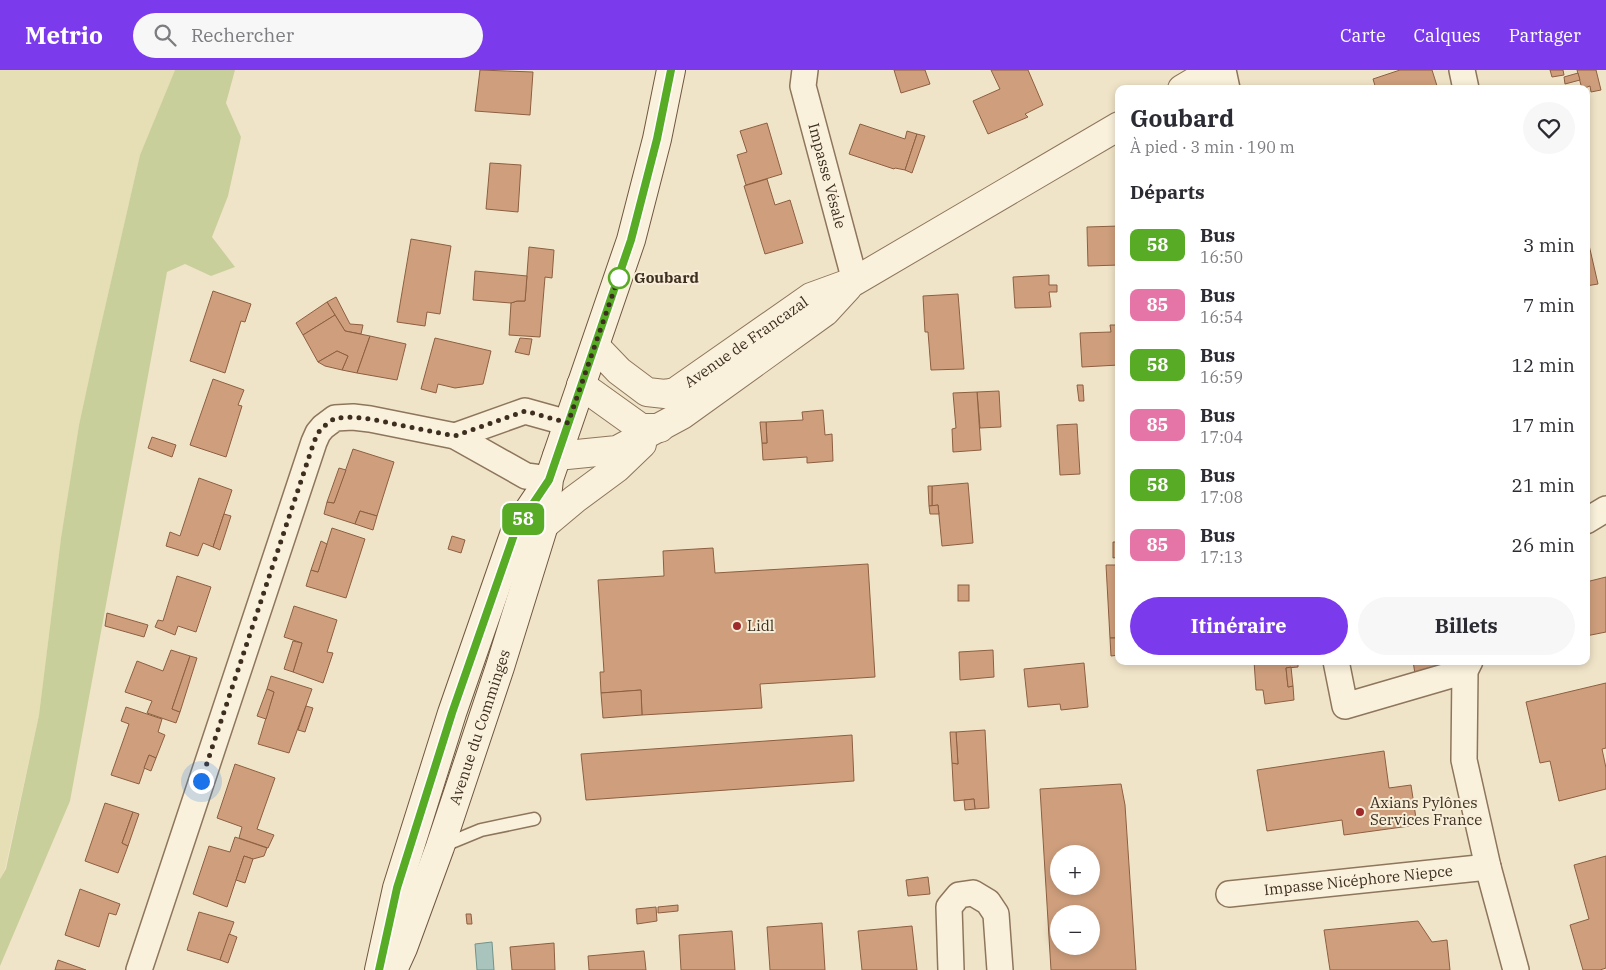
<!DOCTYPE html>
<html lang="fr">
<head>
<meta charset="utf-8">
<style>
	body { margin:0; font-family:"IBM Plex Serif",serif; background:#f7f7f7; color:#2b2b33; height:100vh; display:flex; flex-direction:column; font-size:19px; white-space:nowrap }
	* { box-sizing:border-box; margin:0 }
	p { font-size:16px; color:#7c7c81 }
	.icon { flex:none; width:28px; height:28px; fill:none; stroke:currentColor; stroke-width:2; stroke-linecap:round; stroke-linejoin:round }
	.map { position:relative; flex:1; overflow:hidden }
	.side { position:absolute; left:1115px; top:15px; width:475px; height:580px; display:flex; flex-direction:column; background:#fff; border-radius:10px; box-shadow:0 2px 8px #0003 }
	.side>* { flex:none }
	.badge { padding:0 10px; border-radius:8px; font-size:18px; line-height:32px }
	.controls { position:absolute; left:1050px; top:775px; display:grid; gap:10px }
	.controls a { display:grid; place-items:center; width:50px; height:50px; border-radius:50%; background:#fff; box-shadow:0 2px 8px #0003; font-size:25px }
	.you { position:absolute; width:25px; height:25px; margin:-12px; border:4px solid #fff; border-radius:50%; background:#1a73e8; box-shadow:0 0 0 8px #1a73e833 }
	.map>.badge { position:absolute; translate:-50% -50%; box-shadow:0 0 0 2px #fff }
	h2 { padding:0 15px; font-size:19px; line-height:45px }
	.round { display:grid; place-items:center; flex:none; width:52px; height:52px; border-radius:26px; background:#f7f7f7 }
	.overview { display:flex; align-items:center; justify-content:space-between; height:85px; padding:0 15px }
	h1 { font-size:24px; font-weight:700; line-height:38px }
	.action { display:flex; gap:10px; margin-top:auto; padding:10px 15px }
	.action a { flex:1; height:58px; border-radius:30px; background:#7c3aed; color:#fff; font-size:20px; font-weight:700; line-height:58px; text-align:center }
	.action a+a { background:#f7f7f7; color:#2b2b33 }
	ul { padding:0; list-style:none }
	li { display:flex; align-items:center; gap:15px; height:60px; padding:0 15px }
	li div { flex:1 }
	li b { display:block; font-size:19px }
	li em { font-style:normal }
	li .badge { min-width:55px; font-weight:700; text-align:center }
	header { display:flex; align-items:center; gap:30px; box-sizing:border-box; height:70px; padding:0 25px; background:#7c3aed; color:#fff }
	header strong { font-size:24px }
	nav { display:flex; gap:28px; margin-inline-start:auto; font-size:18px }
	.search { width:350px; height:45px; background:#f7f7f7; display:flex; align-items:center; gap:12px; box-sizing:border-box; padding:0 18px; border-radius:28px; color:#7c7c81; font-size:19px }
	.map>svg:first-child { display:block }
	.farmland { fill:#e6deb5 }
	.green { fill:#c9cf9b }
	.water { fill:#a9c4bc; stroke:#6f938a }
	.building { fill:#cf9f7d; stroke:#8d5f41; fill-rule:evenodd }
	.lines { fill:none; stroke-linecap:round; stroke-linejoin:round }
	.service-casing { stroke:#8d765c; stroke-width:15 }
	.minor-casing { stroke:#8d765c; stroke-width:28 }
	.tertiary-casing { stroke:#8d765c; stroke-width:30 }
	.secondary-casing { stroke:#6f573f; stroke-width:30 }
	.service { stroke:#faf1dc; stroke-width:12 }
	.minor { stroke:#faf1dc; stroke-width:25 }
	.tertiary { stroke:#faf1dc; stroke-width:28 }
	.secondary { stroke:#faf1dc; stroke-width:28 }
	.line-casing { stroke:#fff; stroke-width:11 }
	.line { stroke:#58ac25; stroke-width:8 }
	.walk { stroke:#3d2e20; stroke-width:5; stroke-dasharray:0 9 }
	.stop-dot { fill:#fff; stroke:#58ac25; stroke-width:2.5 }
	.poi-dot { fill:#9e2a2b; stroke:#f7eed8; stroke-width:2 }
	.labels { text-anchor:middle; stroke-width:4; stroke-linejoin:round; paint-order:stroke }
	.street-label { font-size:15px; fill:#3d2e20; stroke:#f7eed8 }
	.stop-label { font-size:15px; font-weight:bold; fill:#3d2e20; stroke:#f7eed8; text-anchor:start }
	.poi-label { font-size:15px; fill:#3d2e20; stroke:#f7eed8; text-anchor:start }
</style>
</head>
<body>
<header>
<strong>Metrio</strong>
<div class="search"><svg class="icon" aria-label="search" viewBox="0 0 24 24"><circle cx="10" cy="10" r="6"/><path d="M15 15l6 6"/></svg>Rechercher</div>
<nav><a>Carte</a><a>Calques</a><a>Partager</a></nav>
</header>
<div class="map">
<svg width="1606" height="900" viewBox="0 0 1606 900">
	<rect width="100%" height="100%" fill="#f0e4c8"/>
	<!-- farmland -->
	<path class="farmland" d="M 0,0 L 175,0 L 140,85 L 95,281 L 79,355 L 61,468 L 39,645 L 5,799 L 0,809 Z"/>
	<!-- green -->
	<path class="green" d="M 175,0 L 235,0 L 226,33 L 241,67 L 228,126 L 212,167 L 235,197 L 211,206 L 185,194 L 167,202 L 70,731 L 0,896 L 0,809 L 6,799 L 39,645 L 61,468 L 79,355 L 95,281 L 140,85 Z"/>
	<!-- water -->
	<path class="water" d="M 492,872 L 494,900 L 477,900 L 475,874 Z"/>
	<!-- building -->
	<g class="building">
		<path d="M 480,0 L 533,2 L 530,45 L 475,41 Z"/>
		<path d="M 894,0 L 925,0 L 930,14 L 901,23 Z"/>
		<path d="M 991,0 L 1028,0 L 1043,35 L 1025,44 L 1028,47 L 988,64 L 973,31 L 1000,19 Z"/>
		<path d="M 1400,0 L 1432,0 L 1438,19 L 1376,19 L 1373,9 Z"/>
		<path d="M 1550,0 L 1563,0 L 1564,5 L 1552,7 Z"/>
		<path d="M 1577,0 L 1596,0 L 1601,20 L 1591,22 L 1590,16 L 1582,19 Z"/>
		<path d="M 1578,3 L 1580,10 L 1565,14 L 1564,7 Z"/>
		<path d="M 767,53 L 782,104 L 746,115 L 737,85 L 747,82 L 740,61 Z"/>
		<path d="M 860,54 L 905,69 L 907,61 L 917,64 L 905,100 L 895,98 L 894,99 L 849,84 Z"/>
		<path d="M 917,64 L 925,66 L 912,103 L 905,100 Z"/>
		<path d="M 490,93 L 521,95 L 518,142 L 486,139 Z"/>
		<path d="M 767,109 L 775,135 L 790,130 L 803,173 L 765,184 L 744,116 Z"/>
		<path d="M 1119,156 L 1119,195 L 1088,196 L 1087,157 Z"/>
		<path d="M 1586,162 L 1598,214 L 1586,216 Z"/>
		<path d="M 411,169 L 451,176 L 440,244 L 427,242 L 425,256 L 397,252 Z"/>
		<path d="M 529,177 L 554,180 L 552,208 L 545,207 L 540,267 L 509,265 L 511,233 L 517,231 L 525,231 Z"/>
		<path d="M 475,201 L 527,206 L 525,231 L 517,231 L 511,233 L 473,230 Z"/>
		<path d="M 1049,205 L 1049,215 L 1057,215 L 1057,222 L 1049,222 L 1051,237 L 1015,238 L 1013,207 Z"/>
		<path d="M 213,221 L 251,234 L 245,252 L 241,251 L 225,303 L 190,291 Z"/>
		<path d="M 958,224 L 964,299 L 931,300 L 928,262 L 925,262 L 923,226 Z"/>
		<path d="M 336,227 L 350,254 L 363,255 L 361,264 L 345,261 L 327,232 Z"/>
		<path d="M 327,232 L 335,245 L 303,265 L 296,253 Z"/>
		<path d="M 335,245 L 345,261 L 370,266 L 357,303 L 342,300 L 348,286 L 337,281 L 318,292 L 303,265 Z"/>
		<path d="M 1110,255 L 1119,255 L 1119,295 L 1082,297 L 1080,263 L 1111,262 Z"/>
		<path d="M 370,266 L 406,274 L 397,310 L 357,303 Z"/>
		<path d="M 435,268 L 491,281 L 483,314 L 455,318 L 438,314 L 436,323 L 421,319 Z"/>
		<path d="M 520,268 L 532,269 L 529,285 L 515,282 Z"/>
		<path d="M 337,281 L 348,286 L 342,300 L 325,296 L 318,292 Z"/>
		<path d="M 213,309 L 244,320 L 238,335 L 242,336 L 226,387 L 190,375 Z"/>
		<path d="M 1077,315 L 1083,315 L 1084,331 L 1079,331 Z"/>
		<path d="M 999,321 L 1001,357 L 980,358 L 977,322 Z"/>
		<path d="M 977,322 L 981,380 L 953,382 L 952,359 L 956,358 L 953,323 Z"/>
		<path d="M 823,340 L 825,365 L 832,364 L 833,391 L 807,393 L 807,387 L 763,390 L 762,373 L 767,373 L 766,352 L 803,350 L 802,342 Z"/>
		<path d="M 760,352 L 766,352 L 767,373 L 762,373 Z"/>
		<path d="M 1077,354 L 1080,404 L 1060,405 L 1057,355 Z"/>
		<path d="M 152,367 L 176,375 L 172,387 L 148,378 Z"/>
		<path d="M 353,379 L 394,392 L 377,446 L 360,441 L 355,454 L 324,444 L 327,432 L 334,433 Z"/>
		<path d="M 339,398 L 346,400 L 334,433 L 327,432 Z"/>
		<path d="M 199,408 L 232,420 L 213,477 L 203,473 L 198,486 L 166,476 L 170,462 L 180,466 Z"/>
		<path d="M 968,413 L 973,473 L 942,476 L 938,435 L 932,436 L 932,416 Z"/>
		<path d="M 928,416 L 932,416 L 932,436 L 929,436 Z"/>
		<path d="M 938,435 L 939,444 L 930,444 L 929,436 Z"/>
		<path d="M 360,441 L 377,446 L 373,460 L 355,454 Z"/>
		<path d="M 224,444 L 231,446 L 220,480 L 213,477 Z"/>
		<path d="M 332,458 L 365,469 L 346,528 L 306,516 L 311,500 L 318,502 Z"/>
		<path d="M 452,466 L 465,470 L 461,483 L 448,479 Z"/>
		<path d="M 321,471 L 327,474 L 318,502 L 311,500 Z"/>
		<path d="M 1113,472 L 1119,472 L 1119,487 L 1113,488 Z"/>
		<path d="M 713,478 L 715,503 L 868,494 L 875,607 L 760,614 L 762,638 L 642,645 L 641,620 L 601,623 L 600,602 L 604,602 L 598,510 L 664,506 L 663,481 Z"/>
		<path d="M 1106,495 L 1119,495 L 1119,568 L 1110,568 Z"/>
		<path d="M 177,506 L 211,517 L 196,562 L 178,556 L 175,565 L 155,557 L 158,550 L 163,551 Z"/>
		<path d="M 1606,507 L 1606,562 L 1586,566 L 1586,512 Z"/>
		<rect x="958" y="515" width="11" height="16"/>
		<path d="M 294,536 L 337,550 L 327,582 L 333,583 L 323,613 L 293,602 L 302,573 L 284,567 Z"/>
		<path d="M 107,543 L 148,555 L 144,567 L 105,556 Z"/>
		<path d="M 1110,568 L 1119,568 L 1119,585 L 1111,586 Z"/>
		<path d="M 293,571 L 302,573 L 293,602 L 284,599 Z"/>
		<path d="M 171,580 L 190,586 L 172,639 L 180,642 L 176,653 L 147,643 L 152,631 L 125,622 L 137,591 L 163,601 Z"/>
		<path d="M 993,580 L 994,607 L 960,610 L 959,582 Z"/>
		<path d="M 190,586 L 197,588 L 180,642 L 172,639 Z"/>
		<path d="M 1254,591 L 1298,591 L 1298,597 L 1286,598 L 1288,617 L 1293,616 L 1294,630 L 1265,634 L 1263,620 L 1256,620 Z"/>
		<path d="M 1413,591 L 1435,591 L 1437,600 L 1415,604 Z"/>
		<path d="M 1084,593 L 1088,637 L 1061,640 L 1060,634 L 1028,637 L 1024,599 Z"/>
		<path d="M 1291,597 L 1293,616 L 1288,617 L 1286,598 Z"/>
		<path d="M 271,606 L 312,619 L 289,683 L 258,674 L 274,622 L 267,619 Z"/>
		<path d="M 1606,613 L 1606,678 L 1602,679 L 1606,698 L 1606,719 L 1559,731 L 1550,691 L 1540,693 L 1526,632 Z"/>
		<path d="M 267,619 L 274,622 L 266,649 L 257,646 Z"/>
		<path d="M 641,620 L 642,645 L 603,648 L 601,623 Z"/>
		<path d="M 306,636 L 313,638 L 305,662 L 298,660 Z"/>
		<path d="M 126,637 L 162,649 L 158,662 L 165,665 L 156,688 L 149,685 L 139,714 L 111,705 L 129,654 L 121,651 Z"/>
		<path d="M 985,660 L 989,738 L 975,739 L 974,729 L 954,731 L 952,693 L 958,694 L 956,662 Z"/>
		<path d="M 950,662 L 956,662 L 958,694 L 952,693 Z"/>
		<path d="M 852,665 L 854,711 L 586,730 L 581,684 Z"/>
		<path d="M 1384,681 L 1389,718 L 1411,715 L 1417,755 L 1344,765 L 1342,750 L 1267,761 L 1257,700 Z"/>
		<path d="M 149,685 L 156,688 L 151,701 L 144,698 Z"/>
		<path d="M 235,694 L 275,708 L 257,759 L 274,765 L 268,778 L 239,768 L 242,757 L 217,748 Z"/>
		<path d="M 1121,714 L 1125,735 L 1136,900 L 1051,900 L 1040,719 ZM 1059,784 L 1091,784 L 1091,816 L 1059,816 ZM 1059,844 L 1091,844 L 1091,876 L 1059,876 Z"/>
		<path d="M 974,729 L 975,739 L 965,740 L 964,730 Z"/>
		<path d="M 105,733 L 133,742 L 122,773 L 128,776 L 118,803 L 85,791 Z"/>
		<path d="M 133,742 L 139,744 L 128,776 L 122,773 Z"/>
		<path d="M 235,767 L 267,778 L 264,786 L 253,789 L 244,786 L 227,837 L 193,824 L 209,776 L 230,782 Z"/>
		<path d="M 244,786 L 253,789 L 245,813 L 236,810 Z"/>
		<path d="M 1606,786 L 1606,898 L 1600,900 L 1583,900 L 1570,855 L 1589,849 L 1574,795 Z"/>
		<path d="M 928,807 L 930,824 L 908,826 L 906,810 Z"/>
		<path d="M 80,819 L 120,834 L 116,845 L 109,843 L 99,877 L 65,865 Z"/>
		<path d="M 678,835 L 678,841 L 658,843 L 658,837 Z"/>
		<path d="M 656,837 L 657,851 L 637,854 L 636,839 Z"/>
		<path d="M 199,842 L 234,852 L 220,890 L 187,880 Z"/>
		<path d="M 466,844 L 471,844 L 472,854 L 467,854 Z"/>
		<path d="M 1418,851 L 1432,872 L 1447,870 L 1450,900 L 1330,900 L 1324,860 Z"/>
		<path d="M 822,853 L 825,900 L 770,900 L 767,857 Z"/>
		<path d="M 912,856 L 917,900 L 862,900 L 858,861 Z"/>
		<path d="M 732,861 L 735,900 L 681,900 L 679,865 Z"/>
		<path d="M 229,864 L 237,867 L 228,893 L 220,890 Z"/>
		<path d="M 554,873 L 555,900 L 512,900 L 510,877 Z"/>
		<path d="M 644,881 L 646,900 L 589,900 L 588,886 Z"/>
		<path d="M 58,890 L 86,900 L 55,900 Z"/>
	</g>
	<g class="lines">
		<!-- service casing -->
		<g class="service-casing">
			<path id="service" d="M 442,776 L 481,760 L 534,749"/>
		</g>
		<!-- minor casing -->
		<g class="minor-casing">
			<g id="minor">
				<path id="s1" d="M 805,0 L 803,16 L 855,211"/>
				<path d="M 1223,0 L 1227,19"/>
				<path d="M 1462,0 L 1466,19"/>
				<path d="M 455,366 L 525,341 L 568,353"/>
				<path d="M 1586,451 L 1606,439"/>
				<path d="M 1336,591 L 1345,636 L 1465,601"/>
				<path d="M 1470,591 L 1465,601 L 1464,690 L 1488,797 L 1516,900"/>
				<path id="s2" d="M 1229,824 L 1488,797"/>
				<path d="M 139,900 L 314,372 L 318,363 L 323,357 L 335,348 L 353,347 L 370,349 L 455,366 L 526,406 L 549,409"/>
				<path d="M 951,900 L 949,837 L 959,825 L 973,823 L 988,832 L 996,844 L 1000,900"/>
			</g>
		</g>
		<!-- tertiary casing -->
		<g class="tertiary-casing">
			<g id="tertiary">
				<path d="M 1182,19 L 1214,0"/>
				<path id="s3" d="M 595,276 L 619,301 L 647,322 L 665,324 L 675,322 L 811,227 L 855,211 L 1119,56"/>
				<path d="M 581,315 L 641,358 L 660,358"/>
				<path d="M 557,386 L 617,380 L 682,345 L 825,242 L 848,217"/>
				<path d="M 544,455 L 575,429 L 617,398 L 642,374"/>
			</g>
		</g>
		<!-- secondary casing -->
		<g class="secondary-casing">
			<g id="secondary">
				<path d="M 379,900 L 397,818 L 452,643 L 516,459 L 547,413"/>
				<path id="s4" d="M 393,900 L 403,878 L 440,777 L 500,597 L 544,455 L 549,409 L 631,170 L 657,69 L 671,0"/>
			</g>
		</g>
		<!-- service -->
		<use href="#service" class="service"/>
		<!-- minor -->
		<use href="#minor" class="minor"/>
		<!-- tertiary -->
		<use href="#tertiary" class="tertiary"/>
		<!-- secondary -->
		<use href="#secondary" class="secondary"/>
	</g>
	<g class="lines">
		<!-- line casing -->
		<g class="line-casing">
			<path id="line" d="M 379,900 L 397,818 L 452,643 L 516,459 L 549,410 L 631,170 L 657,69 L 671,0"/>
		</g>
		<!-- line -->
		<use href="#line" class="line"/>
		<!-- walk -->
		<path class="walk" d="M 201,711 L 314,372 L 318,363 L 323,357 L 335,348 L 353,347 L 370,349 L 455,366 L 525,341 L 568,353 L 620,203 L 619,208"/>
	</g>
	<!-- markers -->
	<circle class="stop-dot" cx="619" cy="208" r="10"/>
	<g class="poi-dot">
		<circle cx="737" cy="556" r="5"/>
		<circle cx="1360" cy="742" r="5"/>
	</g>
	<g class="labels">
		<!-- street labels -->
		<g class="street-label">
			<text dy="5" stroke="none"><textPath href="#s1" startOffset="109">Impasse Vésale</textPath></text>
			<text dy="5" stroke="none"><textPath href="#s3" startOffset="185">Avenue de Francazal</textPath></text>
			<text dy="5" stroke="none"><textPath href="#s4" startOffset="258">Avenue du Comminges</textPath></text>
			<text dy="5" stroke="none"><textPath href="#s2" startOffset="130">Impasse Nicéphore Niepce</textPath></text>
		</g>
		<!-- stop labels -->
		<g class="stop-label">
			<text x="634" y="213">Goubard</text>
		</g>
		<!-- poi labels -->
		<g class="poi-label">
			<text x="747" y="561">Lidl</text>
			<text x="1370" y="738">Axians Pylônes<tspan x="1370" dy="17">Services France</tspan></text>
		</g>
	</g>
</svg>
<div class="controls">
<a>+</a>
<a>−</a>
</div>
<div class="you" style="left:201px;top:711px"></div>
<b class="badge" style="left:523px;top:449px;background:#58ac25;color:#fff">58</b>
<section class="side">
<div class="overview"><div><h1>Goubard</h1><p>À pied · 3 min · 190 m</p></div><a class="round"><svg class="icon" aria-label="heart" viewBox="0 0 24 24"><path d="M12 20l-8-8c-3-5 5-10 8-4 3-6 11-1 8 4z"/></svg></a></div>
<h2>Départs</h2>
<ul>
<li><span class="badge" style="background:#58ac25;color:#fff">58</span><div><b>Bus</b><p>16:50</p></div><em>3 min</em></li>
<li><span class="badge" style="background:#e675a7;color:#fff">85</span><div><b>Bus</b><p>16:54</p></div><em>7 min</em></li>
<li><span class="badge" style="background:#58ac25;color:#fff">58</span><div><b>Bus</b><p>16:59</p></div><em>12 min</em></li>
<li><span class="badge" style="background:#e675a7;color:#fff">85</span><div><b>Bus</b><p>17:04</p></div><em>17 min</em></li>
<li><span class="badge" style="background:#58ac25;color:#fff">58</span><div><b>Bus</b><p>17:08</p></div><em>21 min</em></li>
<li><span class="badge" style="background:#e675a7;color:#fff">85</span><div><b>Bus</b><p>17:13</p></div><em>26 min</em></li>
</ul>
<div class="action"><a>Itinéraire</a><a>Billets</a></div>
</section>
</div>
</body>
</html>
